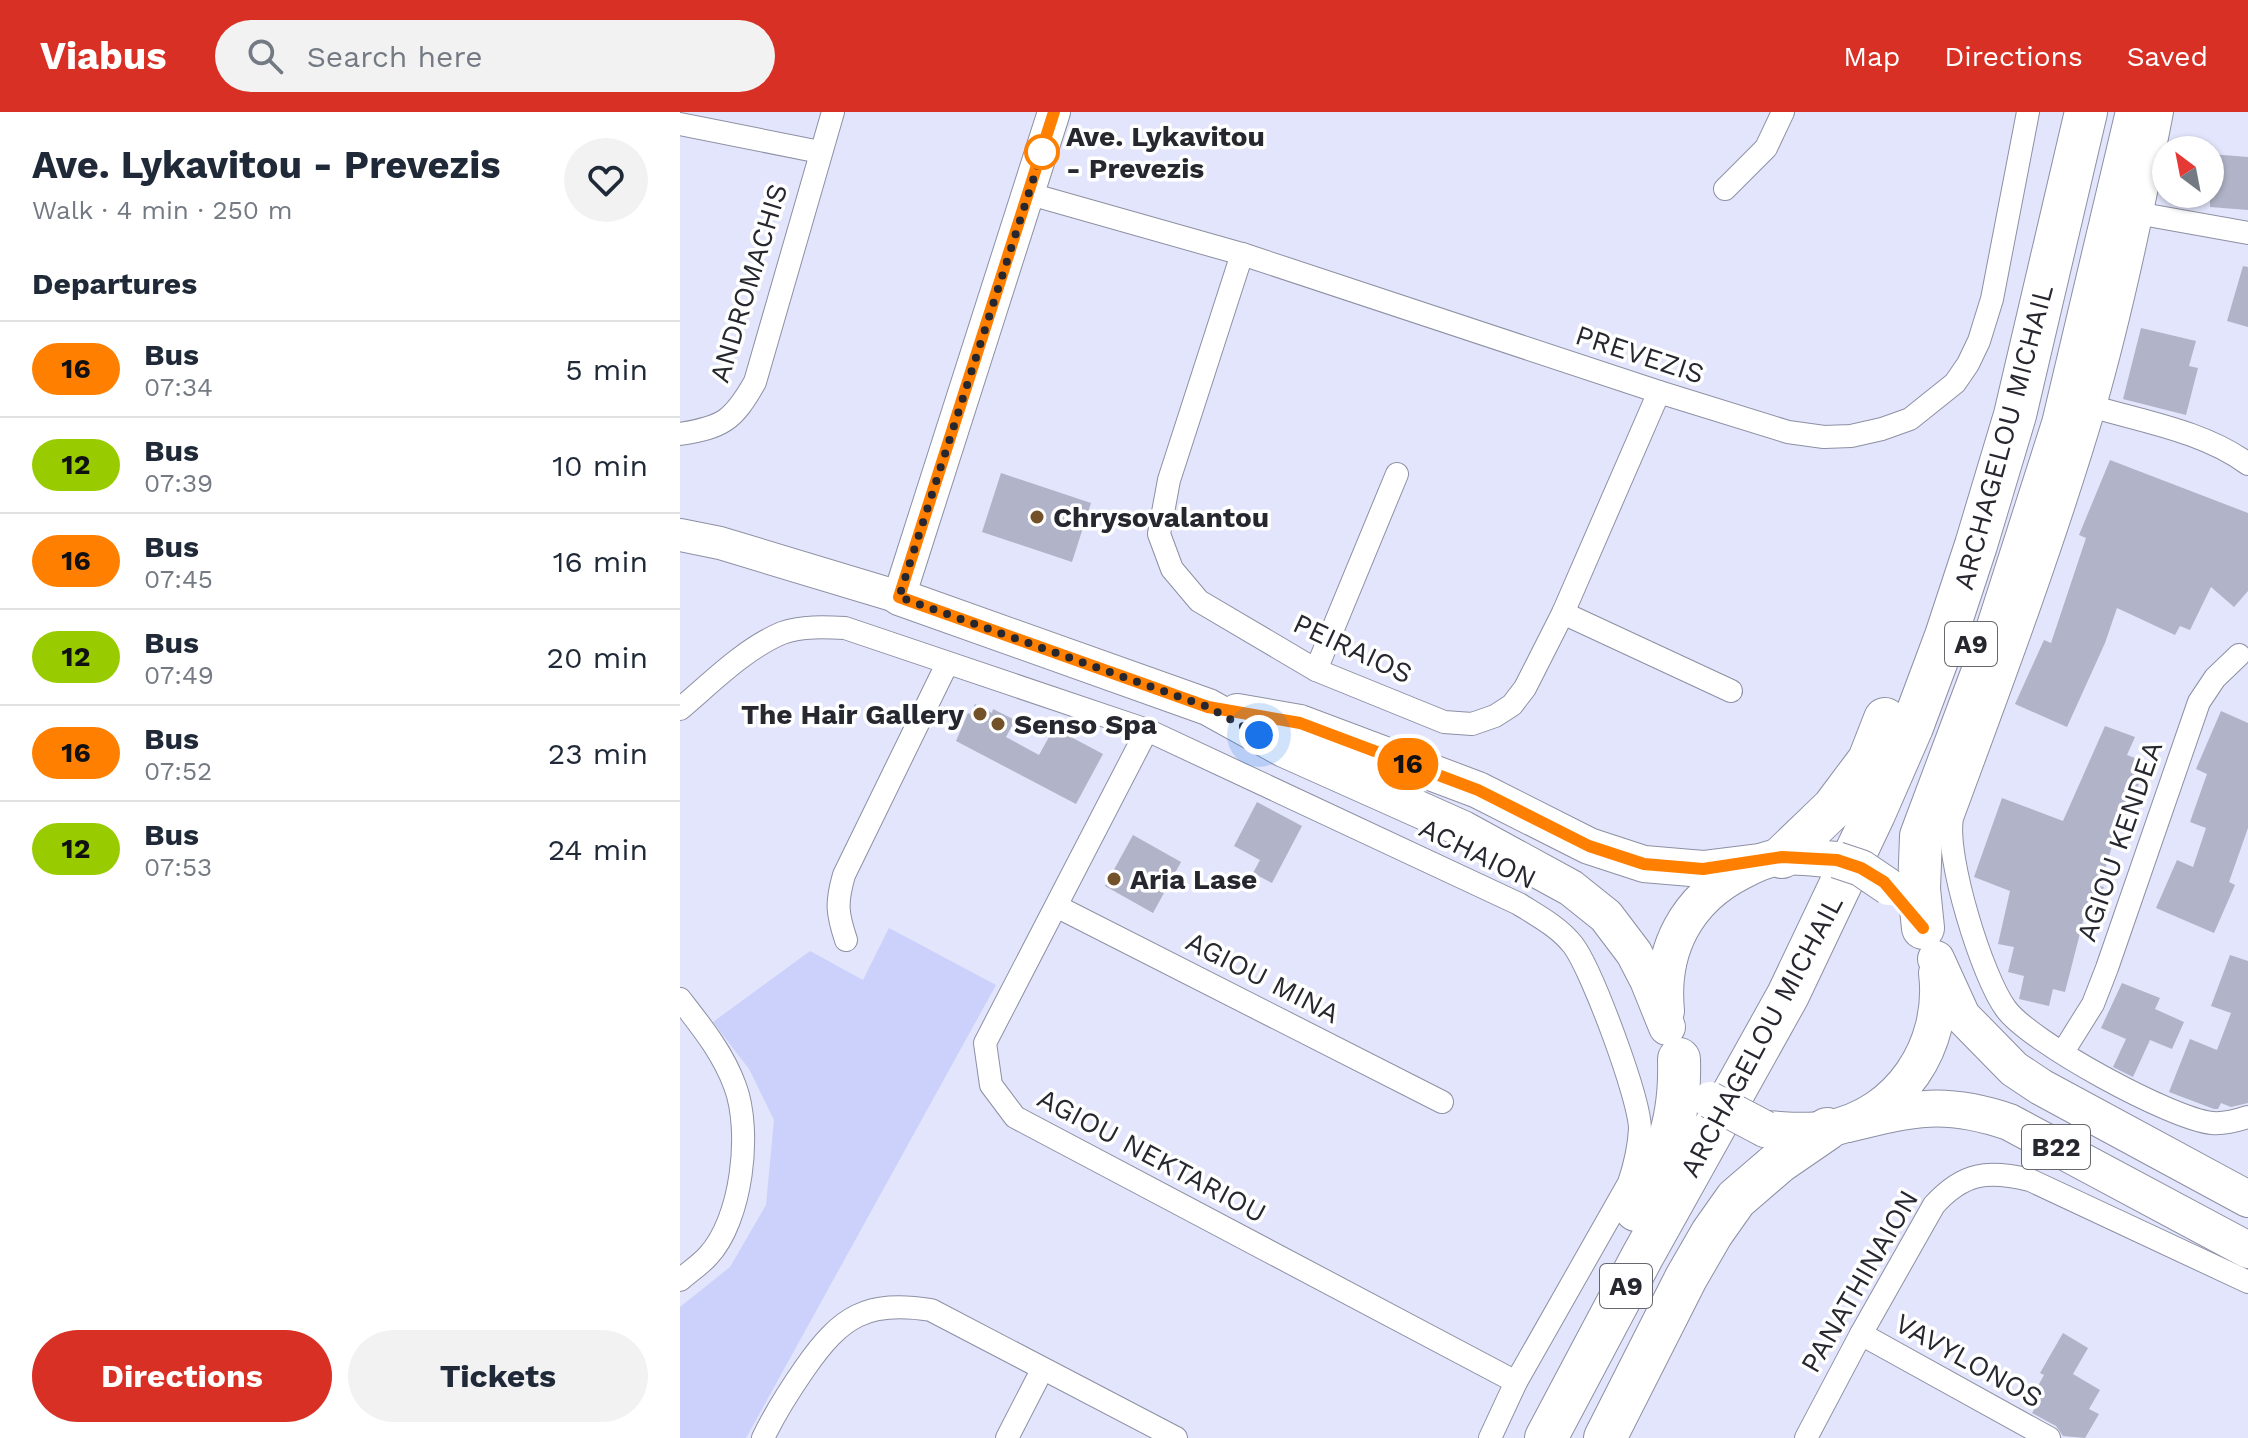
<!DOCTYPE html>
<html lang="en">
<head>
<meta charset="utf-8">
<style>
	body { margin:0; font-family:"Work Sans",sans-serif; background:#f2f2f3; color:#1f2937; height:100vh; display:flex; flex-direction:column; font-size:30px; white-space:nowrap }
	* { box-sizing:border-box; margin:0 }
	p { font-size:26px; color:#747a83 }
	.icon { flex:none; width:44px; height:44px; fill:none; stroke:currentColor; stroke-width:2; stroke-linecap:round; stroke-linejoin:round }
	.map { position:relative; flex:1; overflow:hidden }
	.sheet { display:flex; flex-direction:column; background:#fff; width:680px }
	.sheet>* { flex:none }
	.badge { padding:0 16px; border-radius:26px; font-size:28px; line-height:52px }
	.needle { width:52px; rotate:328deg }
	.controls { position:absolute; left:1472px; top:24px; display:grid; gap:16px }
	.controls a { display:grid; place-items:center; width:72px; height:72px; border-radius:50%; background:#fff; box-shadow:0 2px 6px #0004; font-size:40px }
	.you { position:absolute; width:40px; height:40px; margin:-20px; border:6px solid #fff; border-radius:50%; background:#1a73e8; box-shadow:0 0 0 12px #1a73e833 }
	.map>.badge { position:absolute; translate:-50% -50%; box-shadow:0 0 0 4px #fff }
	h2 { padding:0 32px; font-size:30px; line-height:72px }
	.round { display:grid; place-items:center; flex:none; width:84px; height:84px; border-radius:42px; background:#f2f2f3 }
	.head { display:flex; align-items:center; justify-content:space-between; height:136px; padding:0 32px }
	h1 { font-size:38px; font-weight:700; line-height:60px }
	.action { display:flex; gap:16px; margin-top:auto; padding:16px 32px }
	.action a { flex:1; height:92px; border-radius:48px; background:#d93025; color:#fff; font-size:32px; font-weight:700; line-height:92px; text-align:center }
	.action a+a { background:#f2f2f3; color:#1f2937 }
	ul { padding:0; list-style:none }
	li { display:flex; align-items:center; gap:24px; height:96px; padding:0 32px; border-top:2px solid #e0e1e3 }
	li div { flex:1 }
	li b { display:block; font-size:30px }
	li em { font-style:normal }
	li .badge { min-width:88px; font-weight:700; text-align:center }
	header { display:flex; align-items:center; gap:48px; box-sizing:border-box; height:112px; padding:0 40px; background:#d93025; color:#fff }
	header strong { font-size:38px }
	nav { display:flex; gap:44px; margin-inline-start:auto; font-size:28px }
	.search { width:560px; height:72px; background:#f2f2f3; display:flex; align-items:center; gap:20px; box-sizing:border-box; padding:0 28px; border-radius:44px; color:#747a83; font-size:30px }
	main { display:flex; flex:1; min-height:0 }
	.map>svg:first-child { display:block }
	.green { fill:#cbd1fa }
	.building { fill:#b1b4c8 }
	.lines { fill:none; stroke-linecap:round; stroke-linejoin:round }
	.street-casing { stroke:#8d90a3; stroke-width:24 }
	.secondary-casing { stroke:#8d90a3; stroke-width:34 }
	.primary-casing { stroke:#8d90a3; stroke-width:38 }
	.highway-casing { stroke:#8d90a3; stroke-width:44 }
	.street { stroke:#fff; stroke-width:22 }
	.secondary { stroke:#fff; stroke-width:32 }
	.primary { stroke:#fff; stroke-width:36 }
	.highway { stroke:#fff; stroke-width:42 }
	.primary-bridge-casing { stroke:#8d90a3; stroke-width:38; stroke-linecap:butt }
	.primary-bridge { stroke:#fff; stroke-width:36 }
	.line-casing { stroke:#fff; stroke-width:18 }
	.line { stroke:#ff8000; stroke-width:12 }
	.walk { stroke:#26272f; stroke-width:8; stroke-dasharray:0 14.4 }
	.stop-dot { fill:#fff; stroke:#ff8000; stroke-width:4 }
	.poi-dot { fill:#735129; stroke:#fff; stroke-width:3 }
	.labels { text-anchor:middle; stroke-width:7; stroke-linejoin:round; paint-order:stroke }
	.shield { fill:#fff; stroke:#67686d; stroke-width:2 }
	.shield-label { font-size:26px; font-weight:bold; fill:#26272f }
	.stop-label { font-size:28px; font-weight:bold; fill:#26272f; stroke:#fff; text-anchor:start }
	.street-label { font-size:28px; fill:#26272f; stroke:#fff }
	.poi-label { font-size:28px; font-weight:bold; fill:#26272f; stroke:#fff; text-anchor:start }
</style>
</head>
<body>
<header>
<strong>Viabus</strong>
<div class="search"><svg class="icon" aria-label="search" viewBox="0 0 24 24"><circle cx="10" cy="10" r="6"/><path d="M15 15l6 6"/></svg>Search here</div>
<nav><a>Map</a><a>Directions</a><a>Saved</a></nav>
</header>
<main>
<section class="sheet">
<div class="head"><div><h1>Ave. Lykavitou - Prevezis</h1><p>Walk · 4 min · 250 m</p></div><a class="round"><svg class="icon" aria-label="heart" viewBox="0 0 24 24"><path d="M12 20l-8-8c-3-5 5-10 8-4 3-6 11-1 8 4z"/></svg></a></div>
<h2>Departures</h2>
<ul>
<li><span class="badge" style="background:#ff8000;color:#111">16</span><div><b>Bus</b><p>07:34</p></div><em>5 min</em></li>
<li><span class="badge" style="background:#9c0;color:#111">12</span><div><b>Bus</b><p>07:39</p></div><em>10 min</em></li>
<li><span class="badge" style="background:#ff8000;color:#111">16</span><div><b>Bus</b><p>07:45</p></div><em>16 min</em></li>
<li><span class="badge" style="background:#9c0;color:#111">12</span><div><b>Bus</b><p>07:49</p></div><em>20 min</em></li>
<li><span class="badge" style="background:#ff8000;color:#111">16</span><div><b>Bus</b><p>07:52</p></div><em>23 min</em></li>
<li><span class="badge" style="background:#9c0;color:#111">12</span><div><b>Bus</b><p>07:53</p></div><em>24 min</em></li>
</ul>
<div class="action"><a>Directions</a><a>Tickets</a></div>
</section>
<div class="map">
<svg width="1568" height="1326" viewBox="0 0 1568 1326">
	<rect width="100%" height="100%" fill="#e2e5fb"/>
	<!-- green -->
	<path class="green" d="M 209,816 L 316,873 L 66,1326 L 0,1326 L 0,1195 L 50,1155 L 86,1093 L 94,1008 L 69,957 L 33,910 L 130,839 L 183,868 Z"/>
	<!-- building -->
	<g class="building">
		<path d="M 1530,42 L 1568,45 L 1568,98 L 1530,95 Z"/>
		<path d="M 1563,154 L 1568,155 L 1568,215 L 1547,209 Z"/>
		<path d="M 1461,216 L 1516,229 L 1509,254 L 1518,256 L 1506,303 L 1443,287 Z"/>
		<path d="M 1430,348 L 1568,401 L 1568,479 L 1554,495 L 1531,475 L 1510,518 L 1500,514 L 1495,523 L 1437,496 L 1425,531 L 1387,615 L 1335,592 L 1364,528 L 1371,531 L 1406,426 L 1399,423 Z"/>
		<path d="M 321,361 L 411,391 L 392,450 L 302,420 Z"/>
		<path d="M 295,592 L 312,601 L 313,597 L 335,608 L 326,625 L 359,643 L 374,616 L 423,642 L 396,692 L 276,629 L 288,601 L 290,602 Z"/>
		<path d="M 1541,599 L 1568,611 L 1568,716 L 1549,770 L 1555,773 L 1534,821 L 1476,796 L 1497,748 L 1513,755 L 1526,716 L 1510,710 L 1527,662 L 1516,657 Z"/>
		<path d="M 1425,614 L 1455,625 L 1447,643 L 1468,651 L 1433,731 L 1420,774 L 1424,775 L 1414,801 L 1406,798 L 1385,880 L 1373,877 L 1369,894 L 1339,887 L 1344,864 L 1328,860 L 1334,835 L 1318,832 L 1330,779 L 1294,765 L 1322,686 L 1383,709 Z"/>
		<path d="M 577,690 L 622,714 L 592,771 L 573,761 L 580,748 L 554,734 Z"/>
		<path d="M 453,723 L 501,750 L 473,801 L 425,774 Z"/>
		<path d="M 1550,843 L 1568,849 L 1568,991 L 1551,995 L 1541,991 L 1538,997 L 1534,997 L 1489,980 L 1510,927 L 1537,938 L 1551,901 L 1531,894 Z"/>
		<path d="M 1442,871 L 1480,886 L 1475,897 L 1504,910 L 1492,937 L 1470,928 L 1453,965 L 1433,955 L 1446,927 L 1421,916 Z"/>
		<path d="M 1383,1221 L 1408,1236 L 1393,1262 L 1420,1278 L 1409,1297 L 1419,1302 L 1405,1326 L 1383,1324 L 1376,1314 L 1352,1301 L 1355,1296 L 1348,1292 L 1364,1263 L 1360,1261 Z"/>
	</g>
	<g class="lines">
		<!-- street casing -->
		<g class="street-casing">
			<g id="street">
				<path d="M 1482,0 C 1463,99 1442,200 1414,297 C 1373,435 1322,571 1272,706 C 1265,744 1302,865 1326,897 C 1350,930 1491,1007 1532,1011 C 1545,1012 1556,1009 1568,1005"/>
				<path d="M 0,12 L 140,40"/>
				<path d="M 1045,77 L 1086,36 L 1103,0"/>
				<path d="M 350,82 L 562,142 L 979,280 L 1108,320 L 1144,325 L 1171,324 L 1202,317 L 1230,307 L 1275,271 L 1288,252 L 1299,229 L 1312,187 L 1348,0"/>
				<path d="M 1462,102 L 1568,121"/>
				<path d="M 562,142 L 489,368 L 479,422 L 492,457 L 519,489 L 636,558 L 764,610 L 792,612 L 815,604 L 832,593 L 845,576 L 883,501 L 979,280"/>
				<path d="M 1414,295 C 1465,310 1525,320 1568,352"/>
				<path d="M 0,322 C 43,315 53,309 75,270 L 153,0"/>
				<path d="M 883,501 L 1051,579"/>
				<path d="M 636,558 L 717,362"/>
				<path d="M 0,597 C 31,571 64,537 102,521 C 122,514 145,515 165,516 L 467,618 L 839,792 C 858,804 879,815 893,833 C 912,858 960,987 960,1017 C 959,1036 955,1053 949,1071 L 836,1270 L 810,1326"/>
				<path d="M 467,618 L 305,931 L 311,973 L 335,1005 L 836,1270"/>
				<path d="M 378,795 L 762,990"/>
				<path d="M 166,828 C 157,801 156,791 164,763 L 267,552"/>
				<path d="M 0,887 C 21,914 43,941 55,974 C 72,1019 62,1108 28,1144 C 20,1153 9,1160 0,1168"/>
				<path d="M 1383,940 L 1413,892 L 1427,856 L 1519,590 L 1535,566 L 1559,543"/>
				<path d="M 1181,1222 L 1369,1326"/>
				<path d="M 83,1326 C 95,1301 109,1279 125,1256 C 161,1204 187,1188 251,1198 L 496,1326"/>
				<path d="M 327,1326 L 362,1258"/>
				<path d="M 1126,1326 L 1181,1222 L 1254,1093 C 1284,1060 1308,1058 1350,1068 L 1568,1170"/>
			</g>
		</g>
		<!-- secondary casing -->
		<g class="secondary-casing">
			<path id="secondary" d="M 0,423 L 40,431 L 219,485 L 374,0"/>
		</g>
		<!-- primary casing -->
		<g class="primary-casing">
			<g id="primary">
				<path d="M 219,485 L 528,595 L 604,637 L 783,717 L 891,776 L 926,804 L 954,841 L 968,868 L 987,915"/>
				<path d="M 557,600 L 620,611 L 798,678 L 909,734 L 964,752 L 1023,757 L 1079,750"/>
				<path d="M 1256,847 L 1282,904 L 1334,957 L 1361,975 L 1568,1087"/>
				<path d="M 986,899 C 980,838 1006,787 1062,759 C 1075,752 1088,746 1102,745 C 1120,743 1140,747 1157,748"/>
				<path d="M 1168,1012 C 1233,996 1264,988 1329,1010 L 1568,1138"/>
				<path d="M 1085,1017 C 1106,1018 1126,1021 1147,1017 C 1220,1004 1266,933 1257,861"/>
			</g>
		</g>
		<!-- highway casing -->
		<g class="highway-casing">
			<g id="highway">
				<path d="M 1102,745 L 1153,696 L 1189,648 L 1205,607"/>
				<path d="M 1243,816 L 1239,777 L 1241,724 L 1310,540 L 1383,312 L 1457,0"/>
				<path d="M 956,1098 C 986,1042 1001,1012 999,947"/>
				<path d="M 866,1326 L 962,1145 L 1108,883 L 1194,702 L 1232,615 L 1266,524 L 1296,433 L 1335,303 L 1406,0"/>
				<path d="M 925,1326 L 1006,1166 L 1032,1121 L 1056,1087 L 1099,1050 L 1147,1017"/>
			</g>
		</g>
		<!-- street -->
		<use href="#street" class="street"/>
		<!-- secondary -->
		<use href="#secondary" class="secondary"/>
		<!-- primary -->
		<use href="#primary" class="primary"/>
		<!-- highway -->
		<use href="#highway" class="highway"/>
		<!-- primary-bridge casing -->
		<g class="primary-bridge-casing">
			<g id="primary-bridge">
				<path d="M 1157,748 L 1181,756 L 1209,775"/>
				<path d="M 1030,988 L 1085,1017"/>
			</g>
		</g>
		<!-- primary-bridge -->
		<use href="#primary-bridge" class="primary-bridge"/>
	</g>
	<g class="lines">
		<!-- line casing -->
		<g class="line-casing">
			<path id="line" d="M 374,0 L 219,485 L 528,595 L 620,611 L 798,678 L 909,734 L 964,752 L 1023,757 L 1102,745 L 1157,748 L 1181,756 L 1204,770 L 1243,816"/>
		</g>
		<!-- line -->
		<use href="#line" class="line"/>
		<!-- walk -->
		<path class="walk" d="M 362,40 L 219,485 L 528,595 L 579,623"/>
	</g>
	<!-- markers -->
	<circle class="stop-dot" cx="362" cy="40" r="16"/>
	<g class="poi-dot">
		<circle cx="357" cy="405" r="8"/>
		<circle cx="300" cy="602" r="8"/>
		<circle cx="318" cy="612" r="8"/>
		<circle cx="434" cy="767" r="8"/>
	</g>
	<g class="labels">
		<!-- shield labels -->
		<g class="shield">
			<rect x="1265" y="510" width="52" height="44" rx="6"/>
			<rect x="1342" y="1013" width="68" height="44" rx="6"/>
			<rect x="920" y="1152" width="52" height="44" rx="6"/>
		</g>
		<g class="shield-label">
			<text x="1291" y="541">A9</text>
			<text x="1376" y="1044">B22</text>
			<text x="946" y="1183">A9</text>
		</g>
		<!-- stop labels -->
		<g class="stop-label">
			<text x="386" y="34">Ave. Lykavitou<tspan x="386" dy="32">- Prevezis</tspan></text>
		</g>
		<!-- street labels -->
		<g class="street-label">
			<text transform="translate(68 171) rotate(-73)" y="10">ANDROMACHIS</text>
			<text transform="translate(960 242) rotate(18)" y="10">PREVEZIS</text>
			<text transform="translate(1323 325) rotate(-75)" y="10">ARCHAGELOU MICHAIL</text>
			<text transform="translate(673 536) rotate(25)" y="10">PEIRAIOS</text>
			<text transform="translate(1439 729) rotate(-71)" y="10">AGIOU KENDEA</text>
			<text transform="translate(798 741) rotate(26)" y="10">ACHAION</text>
			<text transform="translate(583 865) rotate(27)" y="10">AGIOU MINA</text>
			<text transform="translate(1081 924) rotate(-62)" y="10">ARCHAGELOU MICHAIL</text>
			<text transform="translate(472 1043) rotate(28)" y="10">AGIOU NEKTARIOU</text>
			<text transform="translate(1179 1169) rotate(-60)" y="10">PANATHINAION</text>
			<text transform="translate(1289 1248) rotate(29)" y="10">VAVYLONOS</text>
		</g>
		<!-- poi labels -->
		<g class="poi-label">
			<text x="373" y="415">Chrysovalantou</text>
			<text x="284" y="612" text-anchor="end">The Hair Gallery</text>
			<text x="334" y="622">Senso Spa</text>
			<text x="450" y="777">Aria Lase</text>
		</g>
	</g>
</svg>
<div class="controls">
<a><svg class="needle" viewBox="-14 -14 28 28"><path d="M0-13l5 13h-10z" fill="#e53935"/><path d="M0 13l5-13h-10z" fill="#747a83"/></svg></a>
</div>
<div class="you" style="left:579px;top:623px"></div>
<b class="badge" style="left:728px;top:652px;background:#ff8000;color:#111">16</b>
</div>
</main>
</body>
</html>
